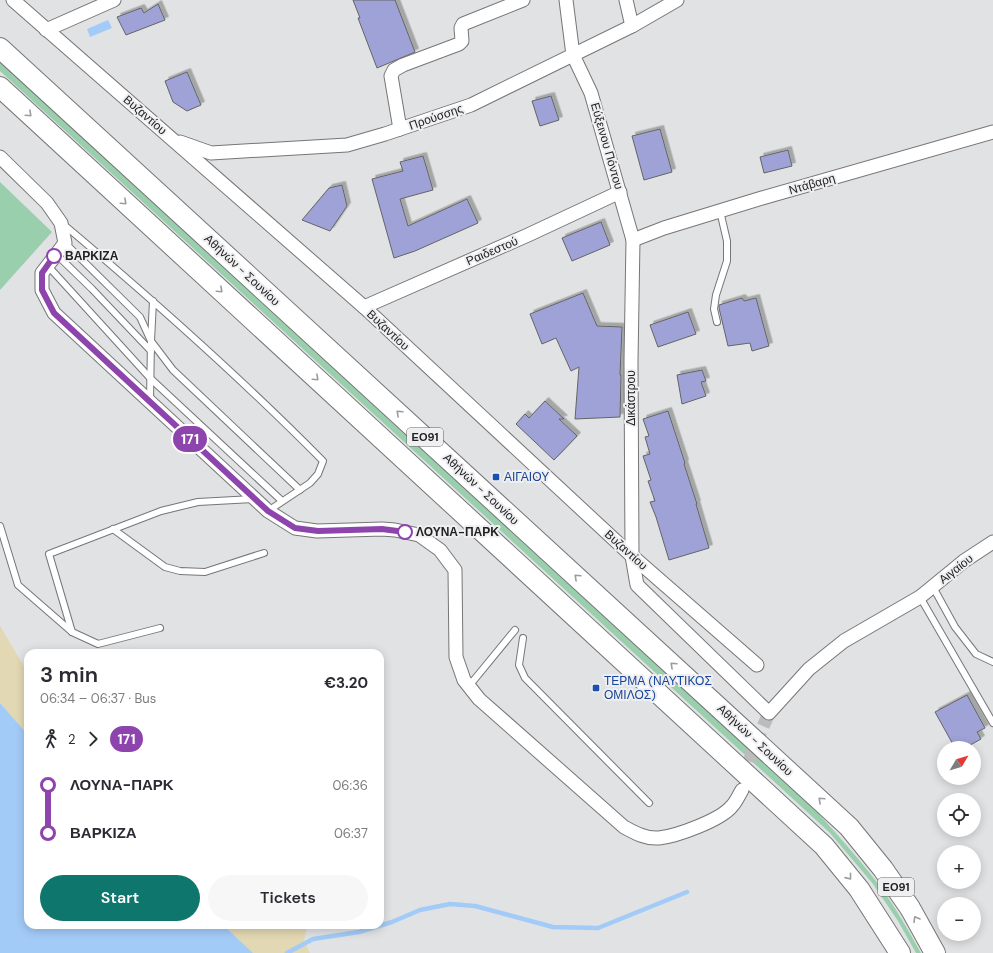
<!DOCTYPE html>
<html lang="en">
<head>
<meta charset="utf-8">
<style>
	body { margin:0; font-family:"DM Sans",sans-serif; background:#f7f7f7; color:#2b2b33; height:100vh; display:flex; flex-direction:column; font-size:15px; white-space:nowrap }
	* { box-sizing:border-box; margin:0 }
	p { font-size:13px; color:#7c7c81 }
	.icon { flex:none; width:22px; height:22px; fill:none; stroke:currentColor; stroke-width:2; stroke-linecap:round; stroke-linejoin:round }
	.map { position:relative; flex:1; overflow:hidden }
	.side { position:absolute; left:24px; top:649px; width:360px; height:280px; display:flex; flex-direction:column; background:#fff; border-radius:12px; box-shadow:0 2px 10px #0003 }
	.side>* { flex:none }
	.badge { padding:0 8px; border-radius:13px; font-size:14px; line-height:26px }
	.needle { width:26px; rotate:52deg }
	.fabs { position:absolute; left:937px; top:741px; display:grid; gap:8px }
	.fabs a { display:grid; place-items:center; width:44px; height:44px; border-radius:50%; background:#fff; box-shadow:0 2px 10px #0003; font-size:20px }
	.map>.badge { position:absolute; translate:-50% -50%; box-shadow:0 0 0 2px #fff }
	.legs { display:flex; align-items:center; gap:6px; height:44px; padding:0 16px; font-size:13px }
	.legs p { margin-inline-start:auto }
	.head { display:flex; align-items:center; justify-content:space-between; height:68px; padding:0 16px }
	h1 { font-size:22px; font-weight:600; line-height:30px }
	.action { display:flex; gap:8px; margin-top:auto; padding:8px 16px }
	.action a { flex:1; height:46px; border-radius:24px; background:#0f766e; color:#fff; font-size:16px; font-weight:600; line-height:46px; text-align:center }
	.action a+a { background:#f7f7f7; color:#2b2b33 }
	ul { padding:0 16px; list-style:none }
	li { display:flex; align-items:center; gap:14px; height:48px; font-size:15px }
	li i { display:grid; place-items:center; width:6px; height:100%; margin:0 5px; background:currentColor }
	li i::after { content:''; width:10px; height:10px; margin:-5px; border:3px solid; border-radius:50%; background:#fff }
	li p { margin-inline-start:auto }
	li:first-child i { background:linear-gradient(#0000 50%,currentColor 0) }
	li:last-child i { background:linear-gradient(currentColor 50%,#0000 0) }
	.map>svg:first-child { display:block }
	.green { fill:#9acfae }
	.sand { fill:#e2d8b3 }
	.water { fill:#a3cbf7 }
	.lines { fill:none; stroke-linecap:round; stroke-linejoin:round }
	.stream { stroke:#a3cbf7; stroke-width:4.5 }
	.building { fill:#9fa2d6; stroke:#646466; filter:url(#shadow) }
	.street-tunnel { stroke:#bbbcbc; stroke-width:13; stroke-dasharray:13 6; stroke-linecap:butt }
	.lane-casing { stroke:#767678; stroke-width:8 }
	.street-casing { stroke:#767678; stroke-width:15 }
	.primary-casing { stroke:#767678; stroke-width:22 }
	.lane { stroke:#fff; stroke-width:6 }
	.street { stroke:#fff; stroke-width:13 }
	.primary { stroke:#fff; stroke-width:20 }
	.oneway { stroke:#9c9c9c }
	.line-1-casing { stroke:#fff; stroke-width:9 }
	.line-1 { stroke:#8e44ad; stroke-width:6 }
	.stop-1-dot { fill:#fff; stroke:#8e44ad; stroke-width:2 }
	.transit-dot { fill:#1a4fb4; stroke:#efeff1; stroke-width:1.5 }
	.labels { text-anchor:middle; stroke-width:4; stroke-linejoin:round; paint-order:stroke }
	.shield { fill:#efeff1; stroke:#606060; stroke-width:1 }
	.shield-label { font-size:11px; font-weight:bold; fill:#222 }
	.street-label { font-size:12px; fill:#222; stroke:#efeff1 }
	.stop-label { font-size:12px; font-weight:bold; fill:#222; stroke:#efeff1; text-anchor:start }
	.transit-label { font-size:12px; fill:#164399; stroke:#efeff1; text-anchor:start }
</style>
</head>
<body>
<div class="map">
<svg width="993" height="953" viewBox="0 0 993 953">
	<defs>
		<filter id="shadow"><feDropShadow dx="3.5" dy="-3.5" stdDeviation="0" flood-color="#0004"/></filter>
	</defs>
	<rect width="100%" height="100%" fill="#e1e2e3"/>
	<!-- green -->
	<g class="green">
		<path d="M 0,60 L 800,793 C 826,822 852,850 876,881 C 893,903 907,928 921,953 L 916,953 L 898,921 L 873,884 L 830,833 L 0,71 Z"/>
		<path d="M 0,182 L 52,232 L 0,290 Z"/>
	</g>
	<!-- sand -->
	<g class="sand">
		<path d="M 0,626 L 28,673 L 28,735 L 0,703 Z"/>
		<path d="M 223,925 L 307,925 L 304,941 L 310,953 L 253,953 Z"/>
	</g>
	<!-- water -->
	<g class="water">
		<path d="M 108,20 L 112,28 L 90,37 L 87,29 Z"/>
		<path d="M 0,703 L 28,735 L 28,925 L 223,925 L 253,953 L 0,953 Z"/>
	</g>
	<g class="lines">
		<!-- stream -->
		<path class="stream" d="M 287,953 L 313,939 L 359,932 L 392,922 L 420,910 L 450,904 L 475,906 L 553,927 L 598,928 L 687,892"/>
	</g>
	<!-- building -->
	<g class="building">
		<path d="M 353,0 L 395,0 L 415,52 L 377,68 L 358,18 L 360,18 Z"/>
		<path d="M 158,4 L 165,20 L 126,35 L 117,17 L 141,8 L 144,13 Z"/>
		<path d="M 187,72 L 201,105 L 187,111 L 173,102 L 165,81 Z"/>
		<path d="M 551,96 L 559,120 L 540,126 L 532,101 Z"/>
		<path d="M 660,129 L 672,172 L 644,180 L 632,136 Z"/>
		<path d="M 788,150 L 792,166 L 764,173 L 760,157 Z"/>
		<path d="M 423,156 L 433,190 L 400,199 L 408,226 L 467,199 L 478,223 L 415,251 L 394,258 L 372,179 L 403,171 L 400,162 Z"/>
		<path d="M 342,185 L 347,206 L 330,231 L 302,220 L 329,188 Z"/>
		<path d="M 601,222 L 610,245 L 572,261 L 562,238 Z"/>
		<path d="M 583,293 L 597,326 L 622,327 L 620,375 L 621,375 L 620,417 L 575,419 L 579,367 L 571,371 L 556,338 L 542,344 L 530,314 Z"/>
		<path d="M 742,298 L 744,301 L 756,298 L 769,346 L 752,351 L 750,343 L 728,346 L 719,308 L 719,305 Z"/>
		<path d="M 688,312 L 696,334 L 658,347 L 650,325 Z"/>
		<path d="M 702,370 L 706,381 L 701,382 L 706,396 L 682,404 L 677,375 Z"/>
		<path d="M 545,401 L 564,419 L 559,419 L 577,436 L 554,460 L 516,424 L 525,414 L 529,418 Z"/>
		<path d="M 668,411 L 685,463 L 684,464 L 697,504 L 696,504 L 709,548 L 669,560 L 656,517 L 650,502 L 655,501 L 648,481 L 651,480 L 643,456 L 650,454 L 645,437 L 649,436 L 643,419 Z"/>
		<path d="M 967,695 L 985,728 L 977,732 L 981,739 L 965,748 L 955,748 L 935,712 Z"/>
	</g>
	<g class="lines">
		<!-- street-tunnel -->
		<path class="street-tunnel" d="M 745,780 L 752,752 L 769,713"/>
		<!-- lane casing -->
		<g class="lane-casing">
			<g id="lane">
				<path d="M 63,224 C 152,299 240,377 323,461 L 318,474 L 310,483 L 268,511"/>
				<path d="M 65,243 L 140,317 L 151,341 L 173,370 L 300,490"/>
				<path d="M 56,254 L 92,289 L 151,351"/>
				<path d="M 48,266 L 151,379 L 282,501"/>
				<path d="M 717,322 L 714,309 L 716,295 L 727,261 L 727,241 L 720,211"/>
				<path d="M 150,401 L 151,341 L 153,301"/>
				<path d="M 0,526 L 18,585 L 72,632 L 98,644 L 160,628"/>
				<path d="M 113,529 L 165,567 L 180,571 L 205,572 L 264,553"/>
				<path d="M 933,587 L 955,627 L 976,654 L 993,662"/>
				<path d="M 920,597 L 993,723"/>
				<path d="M 72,632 L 49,554 L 161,511 L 198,502 L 253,499"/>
				<path d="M 523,638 L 519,665 L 525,678 L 649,803"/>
				<path d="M 469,686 L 515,630"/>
			</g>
		</g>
		<!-- street casing -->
		<g class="street-casing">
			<g id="street">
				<path d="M 13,0 L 364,307 L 632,556 L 757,665"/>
				<path d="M 566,0 L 573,55 L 591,93 L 633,240 L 631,361 L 632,556 L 637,585 L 769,713 L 809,669 L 844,641 L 920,597 L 964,561 L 993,542"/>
				<path d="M 626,0 L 632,26"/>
				<path d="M 46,30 L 114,0"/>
				<path d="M 400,129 L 391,76 L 394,70 L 403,65 L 459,44 L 462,41 L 461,28 L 463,24 L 523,0"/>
				<path d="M 180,142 L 211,153 L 347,145 L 385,134 L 471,105 L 632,26 L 677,0"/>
				<path d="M 0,157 L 47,203 L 61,223 L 65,243 L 42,273 L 42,290 L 54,313 L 268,511 L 295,528 L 317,531 L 382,529 L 395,530 L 419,535 L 440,550 L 455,570 L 456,657 L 464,680 L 479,699 L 624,827 C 635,833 646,839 659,838 C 677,836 721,820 732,806 C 736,802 739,795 742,790"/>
				<path d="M 633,240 L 664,228 L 762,198 L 993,132"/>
				<path d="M 364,307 L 528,235 L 620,192"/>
			</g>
		</g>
		<!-- primary casing -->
		<g class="primary-casing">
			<g id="primary">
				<path d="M 0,48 L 849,827 L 883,869 L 910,908 L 935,953"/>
				<path d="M 0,87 L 824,846 L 859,889 L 900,953"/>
			</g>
		</g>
		<!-- lane -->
		<use href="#lane" class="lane"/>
		<!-- street -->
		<use href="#street" class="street"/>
		<!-- primary -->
		<use href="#primary" class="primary"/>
	</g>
	<!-- one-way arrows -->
	<defs><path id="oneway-chevron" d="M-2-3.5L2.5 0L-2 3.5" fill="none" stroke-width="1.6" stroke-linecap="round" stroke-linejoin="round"/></defs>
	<g class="oneway">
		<use href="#oneway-chevron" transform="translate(29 114) rotate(43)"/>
		<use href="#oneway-chevron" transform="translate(124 202) rotate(43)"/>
		<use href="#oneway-chevron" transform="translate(220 290) rotate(43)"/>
		<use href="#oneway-chevron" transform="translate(316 378) rotate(43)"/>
		<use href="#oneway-chevron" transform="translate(399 413) rotate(-137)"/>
		<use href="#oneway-chevron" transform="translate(577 577) rotate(-137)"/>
		<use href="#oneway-chevron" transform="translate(673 665) rotate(-137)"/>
		<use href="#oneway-chevron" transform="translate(821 800) rotate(-137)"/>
		<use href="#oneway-chevron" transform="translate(849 877) rotate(51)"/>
		<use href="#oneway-chevron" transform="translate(916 919) rotate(-120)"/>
	</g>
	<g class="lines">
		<!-- line-1 casing -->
		<g class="line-1-casing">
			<path id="line-1" d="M 54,256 L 42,273 L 42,290 L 54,313 L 268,511 L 295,528 L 318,531 L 382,529 L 405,532"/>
		</g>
		<!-- line-1 -->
		<use href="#line-1" class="line-1"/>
	</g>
	<!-- markers -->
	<g class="stop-1-dot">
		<circle cx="54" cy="256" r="7"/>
		<circle cx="405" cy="532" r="7"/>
	</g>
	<g class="transit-dot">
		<rect x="492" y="473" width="8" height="8" rx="2"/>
		<rect x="592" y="684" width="8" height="8" rx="2"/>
	</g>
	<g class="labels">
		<!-- shield labels -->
		<g class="shield">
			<rect x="407" y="428" width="36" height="18" rx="3"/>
			<rect x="878" y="878" width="36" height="18" rx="3"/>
		</g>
		<g class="shield-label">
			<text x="425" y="441">ΕΟ91</text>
			<text x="896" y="891">ΕΟ91</text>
		</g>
		<!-- street labels -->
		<g class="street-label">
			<text transform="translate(145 115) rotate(41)" y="4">Βυζαντίου</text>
			<text transform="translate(436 117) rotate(-19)" y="4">Προύσσης</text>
			<text transform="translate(607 146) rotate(74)" y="4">Εύξεινου Πόντου</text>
			<text transform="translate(812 184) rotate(-16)" y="4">Ντάβαρη</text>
			<text transform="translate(492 251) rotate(-23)" y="4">Ραιδεστού</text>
			<text transform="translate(242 270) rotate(43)" y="4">Αθήνών - Σουνίου</text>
			<text transform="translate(388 330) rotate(43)" y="4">Βυζαντίου</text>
			<text transform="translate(631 398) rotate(-90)" y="4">Δικάστρου</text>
			<text transform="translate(481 489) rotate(43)" y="4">Αθήνών - Σουνίου</text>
			<text transform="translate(626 550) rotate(42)" y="4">Βυζαντίου</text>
			<text transform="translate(956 569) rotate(-38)" y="4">Αιγαίου</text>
			<text transform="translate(755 740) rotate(43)" y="4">Αθήνών - Σουνίου</text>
		</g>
		<!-- stop labels -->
		<g class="stop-label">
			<text x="65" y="260">ΒΑΡΚΙΖΑ</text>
			<text x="416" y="536">ΛΟΥΝΑ-ΠΑΡΚ</text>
		</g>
		<!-- transit labels -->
		<g class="transit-label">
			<text x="504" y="481">ΑΙΓΑΙΟΥ</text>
			<text x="604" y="685">ΤΕΡΜΑ (ΝΑΥΤΙΚΟΣ<tspan x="604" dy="14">ΟΜΙΛΟΣ)</tspan></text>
		</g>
	</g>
</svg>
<div class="fabs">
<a><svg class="needle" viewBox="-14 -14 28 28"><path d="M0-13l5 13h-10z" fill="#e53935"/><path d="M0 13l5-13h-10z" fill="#7c7c81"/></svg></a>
<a><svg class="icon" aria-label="locate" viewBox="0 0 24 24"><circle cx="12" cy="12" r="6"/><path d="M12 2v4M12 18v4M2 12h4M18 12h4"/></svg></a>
<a>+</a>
<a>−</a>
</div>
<b class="badge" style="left:190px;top:439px;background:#8e44ad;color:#fff">171</b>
<section class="side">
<div class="head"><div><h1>3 min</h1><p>06:34 – 06:37 · Bus</p></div><b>€3.20</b></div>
<div class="legs"><svg class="icon" aria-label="walk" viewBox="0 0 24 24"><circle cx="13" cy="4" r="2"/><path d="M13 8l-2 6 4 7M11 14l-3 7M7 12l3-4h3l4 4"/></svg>2<svg class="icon" aria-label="forward" viewBox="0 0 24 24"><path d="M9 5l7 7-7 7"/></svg><b class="badge" style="background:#8e44ad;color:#fff">171</b></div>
<ul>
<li><i style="color:#8e44ad"></i><b>ΛΟΥΝΑ-ΠΑΡΚ</b><p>06:36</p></li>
<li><i style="color:#8e44ad"></i><b>ΒΑΡΚΙΖΑ</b><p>06:37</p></li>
</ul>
<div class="action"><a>Start</a><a>Tickets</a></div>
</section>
</div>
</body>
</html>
